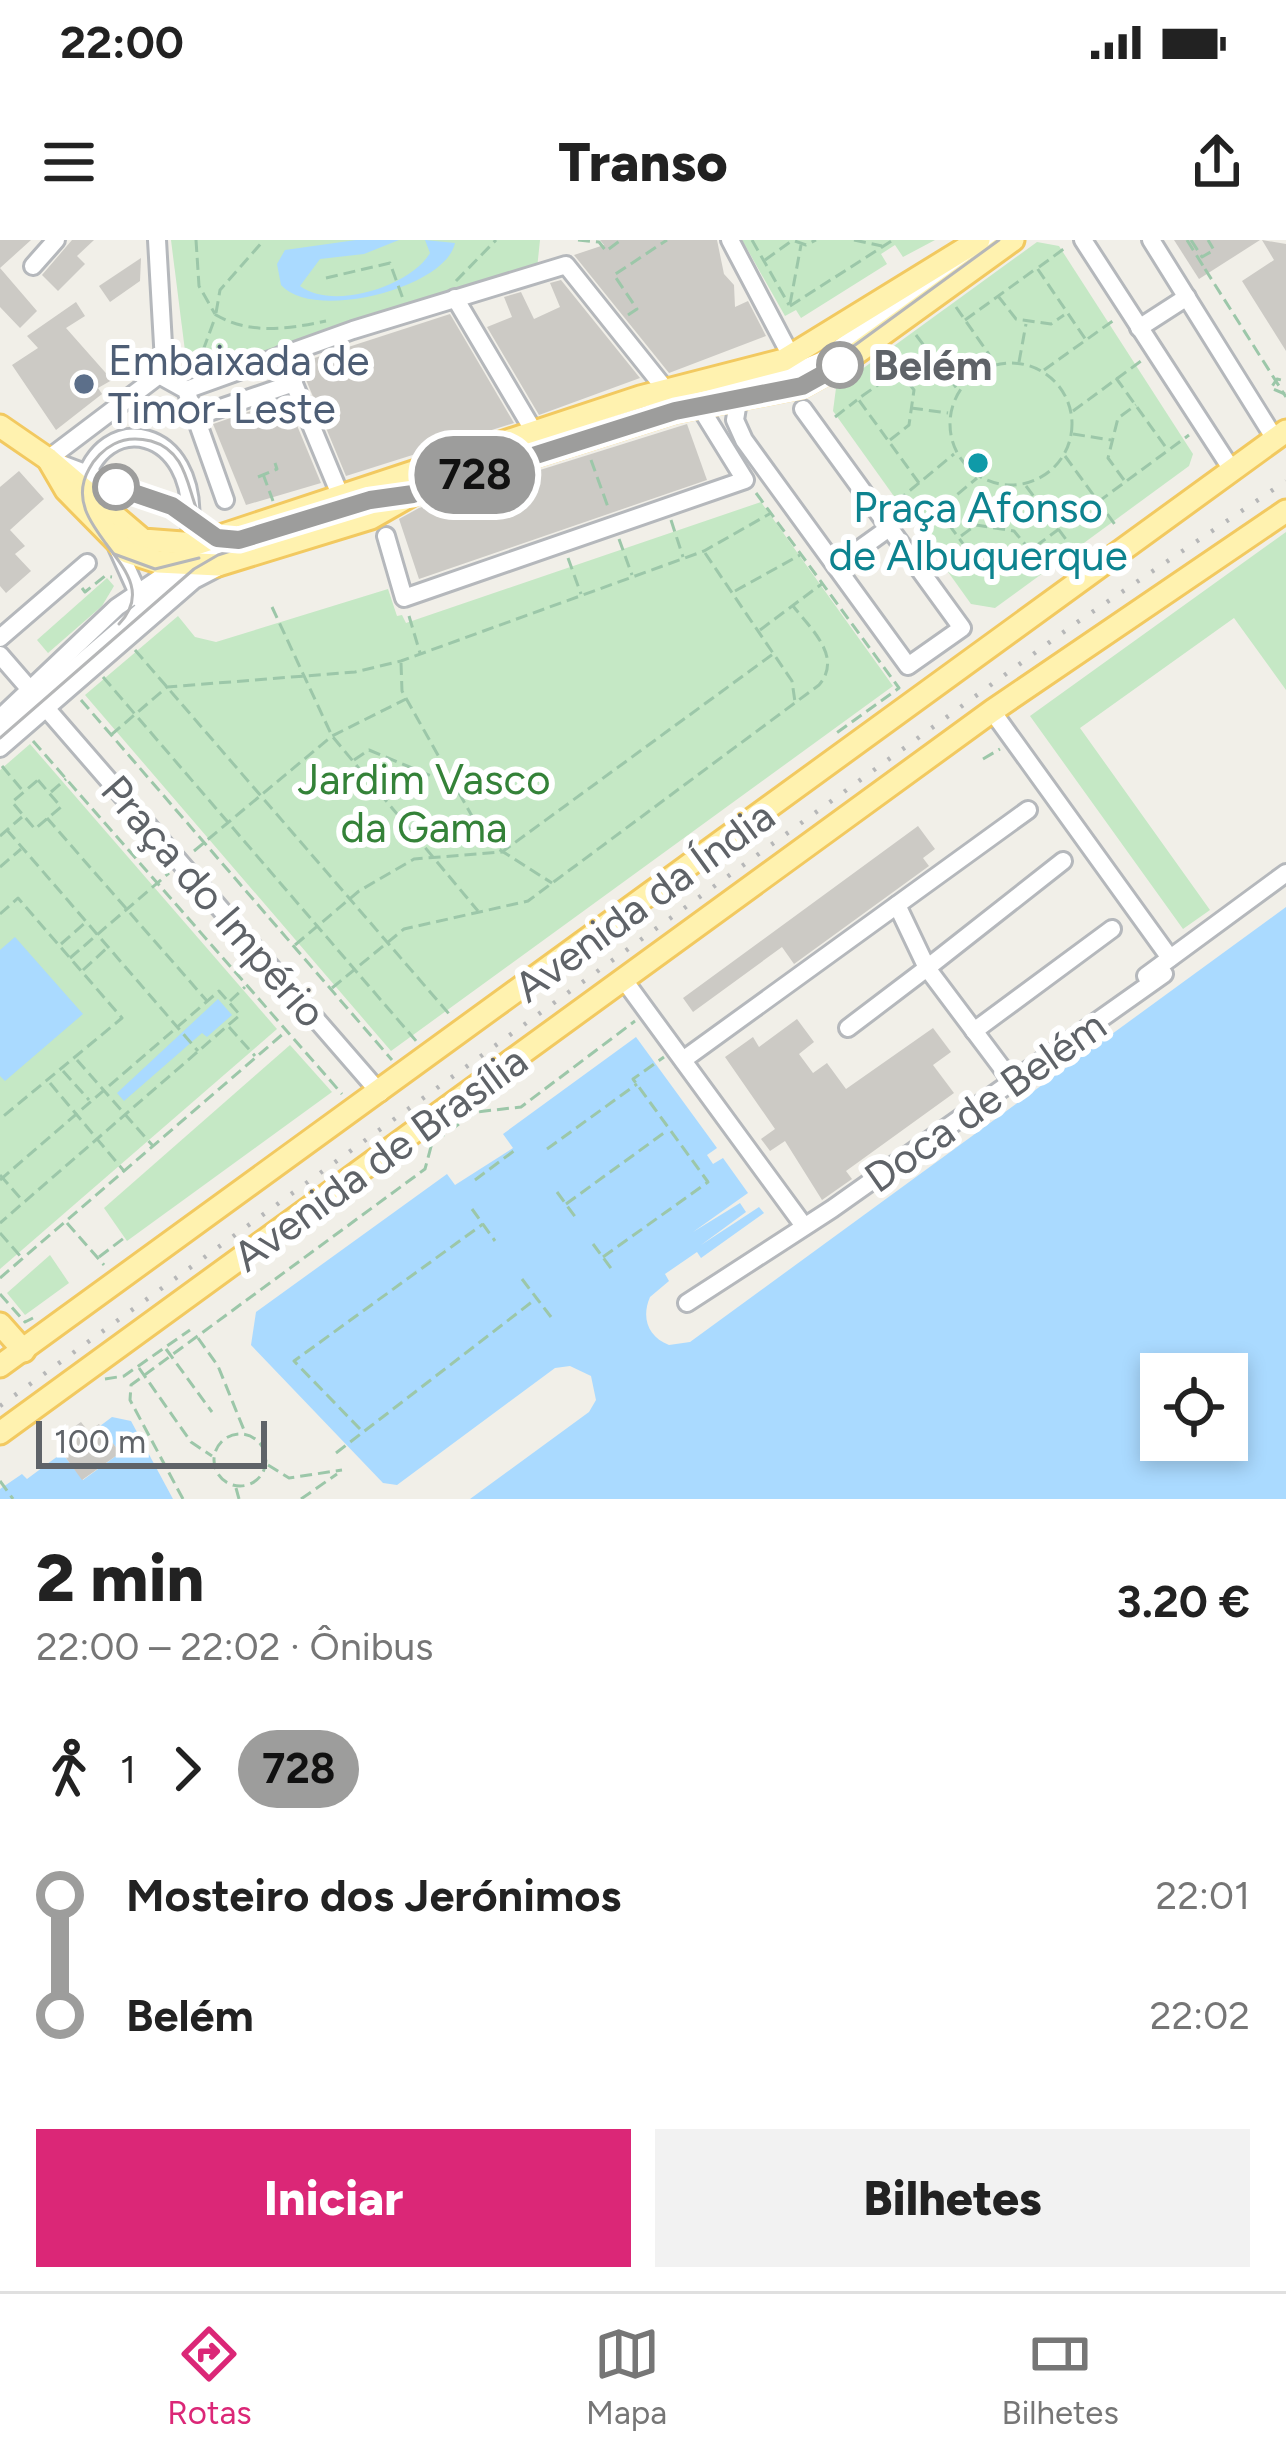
<!DOCTYPE html>
<html lang="pt">
<head>
<meta charset="utf-8">
<style>
	body { margin:0; font-family:Figtree,sans-serif; background:#f2f2f2; color:#222; height:100vh; display:flex; flex-direction:column; font-size:45px; white-space:nowrap }
	* { box-sizing:border-box; margin:0 }
	p { font-size:39px; color:#767676 }
	.icon { flex:none; width:66px; height:66px; fill:none; stroke:currentColor; stroke-width:2; stroke-linecap:round; stroke-linejoin:round }
	.map { position:relative; height:1259px; overflow:hidden }
	.sheet { display:flex; flex-direction:column; background:#fff; flex:1 }
	.sheet>* { flex:none }
	.badge { padding:0 24px; border-radius:39px; font-size:42px; line-height:78px }
	.buttons { position:absolute; left:1140px; top:1113px; display:grid; gap:24px }
	.buttons a { display:grid; place-items:center; width:108px; height:108px; border-radius:0px; background:#fff; box-shadow:0 6px 18px #0003; font-size:60px }
	.scale { position:absolute; left:36px; bottom:30px; width:231px; box-sizing:border-box; padding-left:12px; border:6px solid #5f6368; border-top:0; font-size:33px; line-height:42px; white-space:nowrap; color:#5f6368; -webkit-text-stroke:9px #fff; paint-order:stroke }
	.map>.badge { position:absolute; translate:-50% -50%; box-shadow:0 0 0 6px #fff }
	.legs { display:flex; align-items:center; gap:18px; height:132px; padding:0 36px; font-size:39px }
	.legs p { margin-inline-start:auto }
	.summary { display:flex; align-items:center; justify-content:space-between; height:204px; padding:0 36px }
	h1 { font-size:66px; font-weight:800; line-height:90px }
	.action { display:flex; gap:24px; margin-top:auto; padding:24px 36px }
	.action a { flex:1; height:138px; border-radius:0px; background:#db2777; color:#fff; font-size:48px; font-weight:800; line-height:138px; text-align:center }
	.action a+a { background:#f2f2f2; color:#222 }
	ul { padding:0 36px; list-style:none }
	li { display:flex; align-items:center; gap:42px; height:120px; font-size:45px }
	li i { display:grid; place-items:center; width:18px; height:100%; margin:0 15px; background:currentColor }
	li i::after { content:''; width:30px; height:30px; margin:-15px; border:9px solid; border-radius:50%; background:#fff }
	li p { margin-inline-start:auto }
	li:first-child i { background:linear-gradient(#0000 50%,currentColor 0) }
	li:last-child i { background:linear-gradient(currentColor 50%,#0000 0) }
	.status { display:flex; justify-content:space-between; align-items:center; height:84px; padding:0 60px; background:#fff; direction:ltr }
	.status svg { height:33px; fill:currentColor }
	header { display:flex; justify-content:space-between; align-items:center; height:156px; padding:0 36px; background:#fff; font-size:54px; font-weight:800 }
	.menu { display:flex; justify-content:space-around; align-items:center; height:168px; border-top:3px solid #e0e0e0; background:#fff; font-size:33px; color:#767676 }
	.menu a { display:grid; justify-items:center; gap:6px }
	.menu .current { color:#db2777 }
	.map>svg:first-child { display:block }
	.green { fill:#c5e8c5 }
	.water { fill:#aadaff; fill-rule:evenodd }
	.building { fill:#cccac5 }
	.lines { fill:none; stroke-linecap:round; stroke-linejoin:round }
	.minor-casing { stroke:#b5b8bc; stroke-width:22 }
	.major-casing { stroke:#f2c960; stroke-width:27 }
	.path { stroke:#9cc7a9; stroke-width:3; stroke-dasharray:12 6; stroke-linecap:butt }
	.minor { stroke:#fff; stroke-width:16 }
	.major { stroke:#fff2af; stroke-width:21 }
	.tram { stroke:#b6b7b8; stroke-width:3 }
	.rail { stroke:#b6b7b8; stroke-width:4.5; stroke-dasharray:3 15; stroke-linecap:butt }
	.path-bridge { stroke:#9cc7a9; stroke-width:3; stroke-dasharray:12 6; stroke-linecap:butt }
	.line-1-casing { stroke:#fff; stroke-width:27 }
	.line-1 { stroke:#9d9d9c; stroke-width:18 }
	.stop-1-dot { fill:#fff; stroke:#9d9d9c; stroke-width:6 }
	.service-dot { fill:#5c6f8a; stroke:#fff; stroke-width:4.5 }
	.culture-dot { fill:#0f9aa8; stroke:#fff; stroke-width:4.5 }
	.labels { text-anchor:middle; stroke-width:12; stroke-linejoin:round; paint-order:stroke }
	.service-label { font-size:42px; fill:#4e5e75; stroke:#fff; text-anchor:start }
	.stop-label { font-size:42px; font-weight:bold; fill:#5f6368; stroke:#fff; text-anchor:start }
	.culture-label { font-size:42px; fill:#0d838f; stroke:#fff }
	.park-label { font-size:42px; fill:#348238; stroke:#fff }
	.street-label { font-size:42px; fill:#5f6368; stroke:#fff }
</style>
</head>
<body>
<div class="status"><b>22:00</b><svg viewBox="0 0 49 12"><path d="M0 12V9h3v3zM5 12V6h3v6zM10 12V3h3v9zM15 12V0h3v12zM26 1h20v11H26zM47 4h2v5h-2z"/></svg></div>
<header><svg class="icon" aria-label="menu" viewBox="0 0 24 24"><path d="M4 6h16M4 12h16M4 18h16"/></svg>Transo<svg class="icon" aria-label="share" viewBox="0 0 24 24"><path d="M12 15V3M7 8l5-5 5 5M5 13v7h14v-7"/></svg></header>
<div class="map">
<svg width="1286" height="1259" viewBox="0 0 1286 1259">
	<rect width="100%" height="100%" fill="#f1efe8"/>
	<!-- green -->
	<g class="green">
		<path d="M 171,0 L 540,0 L 537,29 L 215,132 L 185,111 Z"/>
		<path d="M 742,0 L 935,0 L 903,17 L 895,5 L 881,14 L 887,24 L 801,78 L 796,70 L 785,76 Z"/>
		<path d="M 1037,2 L 1059,6 L 1193,214 L 1189,226 L 995,368 L 971,364 L 833,171 L 836,148 Z"/>
		<path d="M 761,262 L 893,446 L 391,811 L 85,455 L 178,376 L 195,397 L 216,402 L 388,349 L 397,376 L 402,375 L 406,383 Z"/>
		<path d="M 1286,292 L 1286,450 L 1234,378 L 1080,488 L 1210,670 L 1183,689 L 1030,476 Z"/>
		<path d="M 107,338 L 114,346 L 102,366 L 48,413 L 37,400 Z"/>
		<path d="M 30,504 L 277,789 L 0,1029 L 0,530 Z"/>
		<path d="M 290,805 L 332,852 L 127,1001 L 104,968 Z"/>
		<path d="M 50,1015 L 69,1043 L 25,1075 L 7,1053 Z"/>
	</g>
	<!-- water -->
	<g class="water">
		<path d="M 356,0 L 399,0 L 364,14 L 320,19 L 300,46 C 333,71 411,46 430,13 L 425,0 L 455,3 C 446,48 313,82 281,45 L 277,24 L 285,10 Z"/>
		<path d="M 1286,667 L 1286,1259 L 470,1259 L 589,1172 L 596,1160 L 591,1136 L 570,1126 L 555,1128 L 397,1245 L 383,1243 L 251,1105 L 256,1072 L 447,934 L 455,945 L 513,908 L 503,894 L 636,797 L 717,908 L 707,915 L 713,924 L 723,918 L 748,953 L 693,992 L 740,963 L 746,972 L 701,1005 L 759,967 L 764,973 L 701,1018 L 697,1012 L 665,1034 L 669,1041 L 650,1057 C 641,1078 648,1097 669,1105 L 690,1102 ZM 1161,1134 L 1227,1134 L 1227,1200 L 1161,1200 Z"/>
		<path d="M 15,697 L 83,774 L 5,841 L 0,836 L 0,710 Z"/>
		<path d="M 218,759 L 232,775 L 207,797 L 202,793 L 124,861 L 117,853 Z"/>
		<path d="M 112,1177 L 131,1181 L 173,1259 L 0,1259 L 0,1249 L 22,1234 L 27,1239 L 62,1213 L 83,1240 L 120,1213 L 100,1186 Z"/>
	</g>
	<!-- building -->
	<g class="building">
		<path d="M 0,0 L 31,0 L 0,28 L 37,71 L 20,88 L 0,67 Z"/>
		<path d="M 72,0 L 94,0 L 77,16 L 85,24 L 58,51 L 42,35 Z"/>
		<path d="M 600,0 L 717,0 L 724,34 L 734,45 L 735,67 L 748,61 L 766,96 L 669,133 L 574,15 L 604,5 Z"/>
		<path d="M 1174,0 L 1260,0 L 1199,39 Z"/>
		<path d="M 1262,0 L 1286,4 L 1286,111 L 1242,41 L 1274,20 Z"/>
		<path d="M 141,18 L 140,41 L 110,62 L 99,46 Z"/>
		<path d="M 561,40 L 640,138 L 539,175 L 487,87 L 512,77 L 504,57 L 521,52 L 534,79 L 560,67 L 550,43 Z"/>
		<path d="M 76,62 L 85,76 L 66,88 L 112,140 L 98,148 L 102,154 L 56,190 L 12,125 L 38,108 L 27,96 Z"/>
		<path d="M 450,74 L 514,183 L 346,236 L 299,123 Z"/>
		<path d="M 286,159 L 321,243 L 246,265 L 213,184 Z"/>
		<path d="M 687,184 L 707,240 L 419,339 L 399,279 L 419,268 Z"/>
		<path d="M 19,231 L 44,259 L 10,290 L 25,306 L 15,314 L 31,331 L 6,353 L 0,346 L 0,247 Z"/>
		<path d="M 918,586 L 935,609 L 923,618 L 929,626 L 794,724 L 782,707 L 693,772 L 683,758 Z"/>
		<path d="M 797,779 L 814,802 L 799,814 L 813,833 L 827,823 L 846,849 L 933,788 L 951,812 L 933,825 L 954,853 L 846,931 L 852,939 L 822,960 L 785,901 L 770,911 L 761,899 L 775,889 L 725,817 L 753,797 L 759,807 Z"/>
		<path d="M 81,1182 L 88,1191 L 99,1184 L 120,1213 L 82,1240 L 61,1211 L 71,1203 L 64,1194 Z"/>
	</g>
	<g class="lines">
		<!-- minor casing -->
		<g class="minor-casing">
			<g id="minor">
				<path d="M 157,0 L 164,122 L 159,135"/>
				<path d="M 730,0 L 791,116"/>
				<path d="M 1083,0 L 1232,230"/>
				<path d="M 1151,0 L 1275,199"/>
				<path d="M 33,26 L 56,0"/>
				<path d="M 455,58 L 536,195"/>
				<path d="M 1139,88 L 1187,57"/>
				<path d="M 282,115 L 341,257"/>
				<path d="M 159,135 L 48,219 L 172,266 L 225,300"/>
				<path d="M 159,135 L 186,150 L 225,260"/>
				<path d="M 740,149 L 735,180 L 744,200 L 908,426 L 962,388 L 803,169"/>
				<path d="M 186,150 L 353,90 L 566,25 L 666,150"/>
				<path d="M 661,165 L 780,138 L 821,121 L 990,0"/>
				<path d="M 197,176 L 294,143"/>
				<path d="M 83,247 C 102,168 198,186 190,286"/>
				<path d="M 386,296 L 404,358 L 745,240 L 703,172"/>
				<path d="M 117,307 L 141,360"/>
				<path d="M 836,326 L 889,288"/>
				<path d="M 0,398 L 87,323"/>
				<path d="M 0,415 L 380,853"/>
				<path d="M 992,471 L 1170,718"/>
				<path d="M 0,478 L 117,367 L 182,323"/>
				<path d="M 0,492 L 202,319 L 238,302 L 425,240"/>
				<path d="M 0,508 L 194,340 L 221,326"/>
				<path d="M 897,665 L 927,728 L 1063,621"/>
				<path d="M 1146,736 L 1286,633"/>
				<path d="M 624,740 L 804,986"/>
				<path d="M 848,788 L 927,728 L 1008,836"/>
				<path d="M 974,791 L 1112,689"/>
				<path d="M 683,820 L 1028,570"/>
				<path d="M 687,1063 L 832,969 L 1164,734"/>
			</g>
		</g>
		<!-- major casing -->
		<g class="major-casing">
			<g id="major">
				<path d="M 0,186 L 48,219 L 143,300 L 196,304 L 640,157 L 784,120 L 979,0"/>
				<path d="M 48,219 L 66,250 L 127,312 L 158,322 L 218,325 L 371,278 L 413,254 L 675,171 L 802,146 L 840,125 L 1013,0"/>
				<path d="M 0,1084 L 24,1111"/>
				<path d="M 0,1126 L 1286,191"/>
				<path d="M 0,1193 L 992,471 L 1286,271"/>
			</g>
		</g>
		<!-- path -->
		<g class="path">
			<path d="M 196,0 L 199,46 L 215,74"/>
			<path d="M 578,0 L 599,2 L 606,11 L 621,0"/>
			<path d="M 752,0 L 789,65"/>
			<path d="M 854,0 L 882,6"/>
			<path d="M 1187,0 L 1205,29"/>
			<path d="M 1191,0 L 1202,17 L 1214,10 L 1208,0"/>
			<path d="M 795,1 L 806,5 L 816,0"/>
			<path d="M 765,20 L 793,0"/>
			<path d="M 1039,27 L 1065,8"/>
			<path d="M 326,38 L 390,23 L 403,59"/>
			<path d="M 456,41 L 496,0"/>
			<path d="M 998,56 L 1016,79 L 1051,84 L 1064,75"/>
			<path d="M 790,64 L 801,5"/>
			<path d="M 790,66 L 893,0"/>
			<path d="M 956,67 L 995,123"/>
			<path d="M 216,73 L 220,50 L 264,0"/>
			<path d="M 628,75 L 637,69 L 614,35 L 667,0"/>
			<path d="M 965,80 L 1037,28 L 1086,100"/>
			<path d="M 916,95 L 958,150"/>
			<path d="M 1019,122 L 1026,84"/>
			<circle cx="1011" cy="184" r="61"/>
			<path d="M 197,127 L 216,75 C 251,95 288,89 326,81"/>
			<path d="M 1044,130 L 1114,80"/>
			<path d="M 1116,138 L 1167,209"/>
			<path d="M 1285,154 L 1271,148 L 1277,139 L 1286,141"/>
			<path d="M 911,168 L 948,173"/>
			<path d="M 1073,171 L 1141,121"/>
			<path d="M 835,177 L 857,160"/>
			<path d="M 1073,194 L 1111,200"/>
			<path d="M 890,200 L 909,185 L 914,150 L 899,130"/>
			<path d="M 1065,216 L 1116,286"/>
			<path d="M 591,220 L 608,267"/>
			<path d="M 263,234 L 273,261"/>
			<path d="M 258,237 L 277,229 L 275,223"/>
			<path d="M 1124,240 L 1108,218 L 1118,178 L 1136,165"/>
			<path d="M 919,243 L 858,159 L 927,110"/>
			<path d="M 1026,246 L 1077,314"/>
			<path d="M 756,253 L 899,448 L 835,494"/>
			<path d="M 896,262 L 954,214"/>
			<path d="M 1098,262 L 1189,195"/>
			<path d="M 938,270 L 990,340 L 1059,289"/>
			<path d="M 671,280 L 683,317"/>
			<path d="M 998,285 L 1002,247"/>
			<path d="M 916,289 L 977,238"/>
			<path d="M 961,296 L 976,285 L 1014,291 L 1029,309"/>
			<path d="M 619,299 L 632,335"/>
			<path d="M 705,313 L 792,441 L 795,462"/>
			<path d="M 568,318 L 581,354"/>
			<path d="M 82,348 L 85,352 L 105,336 L 112,337"/>
			<path d="M 735,351 L 800,315"/>
			<path d="M 272,367 L 332,496 L 478,671"/>
			<path d="M 409,376 L 420,413"/>
			<path d="M 760,390 L 823,343"/>
			<path d="M 135,410 L 450,775"/>
			<path d="M 401,423 L 402,451 L 486,601 L 552,643"/>
			<path d="M 103,437 L 417,802"/>
			<path d="M 81,460 L 392,820"/>
			<path d="M 111,495 L 167,447 L 355,432 L 401,421 L 704,311 L 771,273"/>
			<path d="M 33,501 L 342,854"/>
			<path d="M 983,519 L 1000,509"/>
			<path d="M 354,520 L 369,510 L 436,538 L 447,532"/>
			<path d="M 2,526 L 23,551"/>
			<path d="M 38,540 L 61,567 L 35,589 L 12,562 Z"/>
			<path d="M 51,552 L 66,539"/>
			<path d="M 47,578 L 207,761"/>
			<path d="M 7,590 L 198,811"/>
			<path d="M 0,596 L 22,577"/>
			<path d="M 194,611 L 332,496 L 406,459"/>
			<path d="M 0,627 L 21,609"/>
			<path d="M 0,674 L 18,658 L 122,778 L 0,879"/>
			<path d="M 61,704 L 85,683"/>
			<path d="M 295,705 L 359,651 L 414,619 L 502,612 L 773,414"/>
			<path d="M 70,718 L 169,633"/>
			<path d="M 83,730 L 107,708"/>
			<path d="M 332,748 L 404,689 L 528,661 L 819,445 C 843,417 811,389 793,366"/>
			<path d="M 230,761 L 245,747"/>
			<path d="M 229,787 L 255,816"/>
			<path d="M 77,820 L 153,906"/>
			<path d="M 63,831 L 89,860"/>
			<path d="M 50,843 L 124,931"/>
			<path d="M 547,909 L 637,844"/>
			<path d="M 0,935 L 22,960"/>
			<path d="M 0,940 L 219,751 L 240,775 L 0,983"/>
			<path d="M 475,940 L 515,910"/>
			<path d="M 557,952 L 576,978"/>
			<path d="M 566,964 L 668,890"/>
			<path d="M 472,969 L 495,1001"/>
			<path d="M 67,983 L 104,1025"/>
			<path d="M 0,993 L 22,1018"/>
			<path d="M 593,1004 L 613,1031"/>
			<path d="M 99,1017 L 124,998"/>
			<path d="M 603,1017 L 708,942 L 633,839 L 664,817"/>
			<path d="M 0,1038 L 284,793"/>
			<path d="M 522,1039 L 551,1077"/>
			<path d="M 0,1054 L 25,1082 L 33,1078"/>
			<path d="M 198,1098 L 218,1126 L 244,1190"/>
			<path d="M 166,1109 L 212,1172"/>
			<path d="M 139,1128 L 191,1202 L 212,1216"/>
			<path d="M 105,1139 L 124,1136 L 190,1090"/>
			<path d="M 360,1189 L 294,1121 L 483,984"/>
			<circle cx="240" cy="1220" r="26"/>
			<path d="M 336,1213 L 537,1058"/>
			<path d="M 268,1225 L 289,1238 L 342,1230"/>
			<path d="M 0,1241 L 13,1259"/>
			<path d="M 236,1248 L 239,1259"/>
			<path d="M 183,1259 L 130,1160 L 131,1145 L 425,929 L 432,903 L 476,872 L 521,867 L 635,781"/>
			<path d="M 301,1259 L 337,1234"/>
		</g>
		<!-- minor -->
		<use href="#minor" class="minor"/>
		<!-- major -->
		<use href="#major" class="major"/>
		<!-- tram -->
		<g class="tram">
			<path d="M 114,314 L 155,329 L 199,318"/>
			<path d="M 119,384 C 171,330 54,291 89,229 C 94,219 104,209 114,204 C 125,198 139,198 151,201 C 212,218 170,313 253,294"/>
			<path d="M 0,498 L 194,329 L 218,315 L 683,163 L 796,138 L 840,116 L 999,0"/>
		</g>
		<!-- rail -->
		<path class="rail" d="M 0,1166 L 1076,383 L 1286,241"/>
		<!-- path-bridge -->
		<path class="path-bridge" d="M 1205,29 L 1286,157"/>
	</g>
	<g class="lines">
		<!-- line-1 casing -->
		<g class="line-1-casing">
			<path id="line-1" d="M 116,247 L 172,266 L 217,298 L 239,300 L 370,260 L 413,254 L 675,171 L 802,146 L 840,125"/>
		</g>
		<!-- line-1 -->
		<use href="#line-1" class="line-1"/>
	</g>
	<!-- markers -->
	<g class="stop-1-dot">
		<circle cx="840" cy="125" r="21"/>
		<circle cx="116" cy="247" r="21"/>
	</g>
	<circle class="service-dot" cx="84" cy="144" r="12"/>
	<circle class="culture-dot" cx="978" cy="223" r="12"/>
	<g class="labels">
		<!-- service labels -->
		<g class="service-label">
			<text x="108" y="135">Embaixada de<tspan x="108" dy="48">Timor-Leste</tspan></text>
		</g>
		<!-- stop labels -->
		<g class="stop-label">
			<text x="873" y="140">Belém</text>
		</g>
		<!-- culture labels -->
		<g class="culture-label">
			<text x="978" y="282">Praça Afonso<tspan x="978" dy="48">de Albuquerque</tspan></text>
		</g>
		<!-- park labels -->
		<g class="park-label">
			<text x="424" y="554">Jardim Vasco<tspan x="424" dy="48">da Gama</tspan></text>
		</g>
		<!-- street labels -->
		<g class="street-label">
			<text transform="translate(214 661) rotate(49)" y="15">Praça do Império</text>
			<text transform="translate(644 661) rotate(-36)" y="15">Avenida da Índia</text>
			<text transform="translate(985 861) rotate(-35)" y="15">Doca de Belém</text>
			<text transform="translate(380 918) rotate(-36)" y="15">Avenida de Brasília</text>
		</g>
	</g>
</svg>
<div class="buttons">
<a><svg class="icon" aria-label="locate" viewBox="0 0 24 24"><circle cx="12" cy="12" r="6"/><path d="M12 2v4M12 18v4M2 12h4M18 12h4"/></svg></a>
</div>
<div class="scale">100 m</div>
<b class="badge" style="left:475px;top:235px;background:#9d9d9c;color:#111">728</b>
</div>
<section class="sheet">
<div class="summary"><div><h1>2 min</h1><p>22:00 – 22:02 · Ônibus</p></div><b>3.20 €</b></div>
<div class="legs"><svg class="icon" aria-label="walk" viewBox="0 0 24 24"><circle cx="13" cy="4" r="2"/><path d="M13 8l-2 6 4 7M11 14l-3 7M7 12l3-4h3l4 4"/></svg>1<svg class="icon" aria-label="forward" viewBox="0 0 24 24"><path d="M9 5l7 7-7 7"/></svg><b class="badge" style="background:#9d9d9c;color:#111">728</b></div>
<ul>
<li><i style="color:#9d9d9c"></i><b>Mosteiro dos Jerónimos</b><p>22:01</p></li>
<li><i style="color:#9d9d9c"></i><b>Belém</b><p>22:02</p></li>
</ul>
<div class="action"><a>Iniciar</a><a>Bilhetes</a></div>
</section>
<nav class="menu">
<a class="current"><svg class="icon" aria-label="directions" viewBox="0 0 24 24"><path d="M12 3l9 9-9 9-9-9zM9 14v-3h6M13 9l2 2-2 2"/></svg>Rotas</a>
<a><svg class="icon" aria-label="map" viewBox="0 0 24 24"><path d="M3 6l6-2 6 2 6-2v14l-6 2-6-2-6 2zM9 4v14M15 6v14"/></svg>Mapa</a>
<a><svg class="icon" aria-label="tickets" viewBox="0 0 24 24"><path d="M3 7h18v10H3zM15 7v10"/></svg>Bilhetes</a>
</nav>
</body>
</html>
